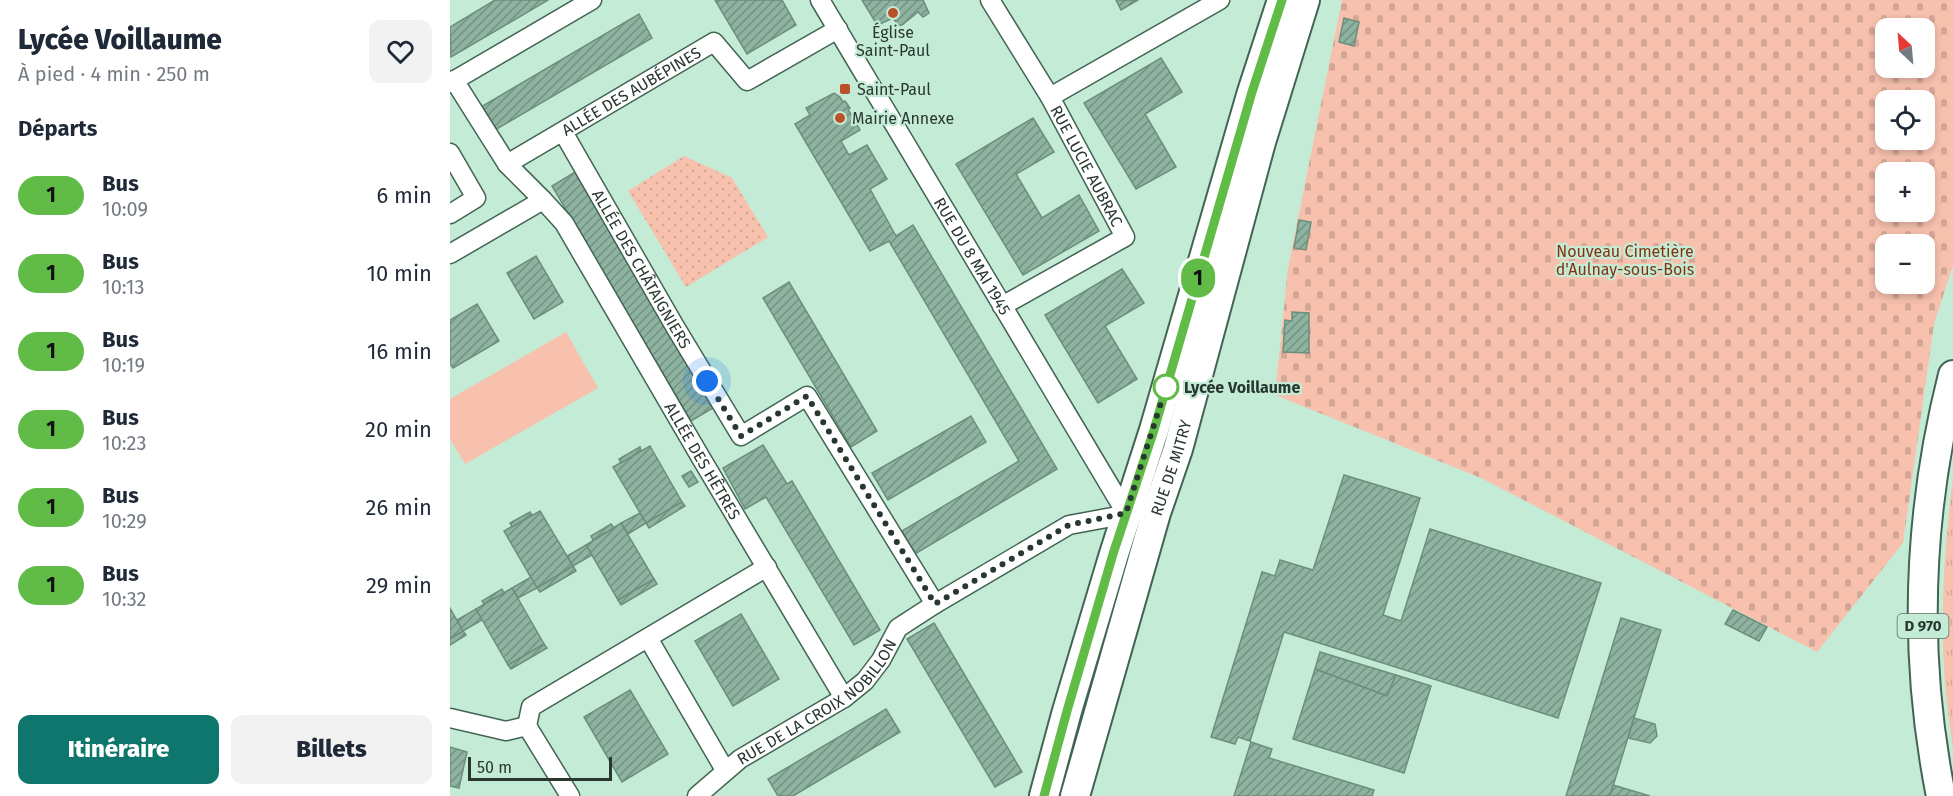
<!DOCTYPE html>
<html lang="fr">
<head>
<meta charset="utf-8">
<style>
	body { margin:0; font-family:"Fira Sans",sans-serif; background:#f2f2f3; color:#1f2937; height:100vh; display:flex; flex-direction:column; font-size:22px; white-space:nowrap }
	* { box-sizing:border-box; margin:0 }
	p { font-size:20px; color:#747a83 }
	.icon { flex:none; width:33px; height:33px; fill:none; stroke:currentColor; stroke-width:2; stroke-linecap:round; stroke-linejoin:round }
	.map { position:relative; flex:1; overflow:hidden }
	.drawer { display:flex; flex-direction:column; background:#fff; width:450px }
	.drawer>* { flex:none }
	.badge { padding:0 12px; border-radius:20px; font-size:21px; line-height:39px }
	.needle { width:39px; rotate:334deg }
	.tools { position:absolute; left:1425px; top:18px; display:grid; gap:12px }
	.tools a { display:grid; place-items:center; width:60px; height:60px; border-radius:12px; background:#fff; box-shadow:0 3px 9px #0003; font-size:30px }
	.scale { position:absolute; left:18px; bottom:15px; width:144px; box-sizing:border-box; padding-left:6px; border:3px solid #28372f; border-top:0; font-size:16px; line-height:21px; white-space:nowrap; color:#28372f; -webkit-text-stroke:4px #c4ebd6; paint-order:stroke }
	.you { position:absolute; width:30px; height:30px; margin:-15px; border:4px solid #fff; border-radius:50%; background:#1a73e8; box-shadow:0 0 0 9px #1a73e833 }
	.map>.badge { position:absolute; translate:-50% -50%; box-shadow:0 0 0 3px #fff }
	h2 { padding:0 18px; font-size:22px; line-height:54px }
	.round { display:grid; place-items:center; flex:none; width:63px; height:63px; border-radius:12px; background:#f2f2f3 }
	.overview { display:flex; align-items:center; justify-content:space-between; height:102px; padding:0 18px }
	h1 { font-size:28px; font-weight:800; line-height:45px }
	.primary-button { display:flex; gap:12px; margin-top:auto; padding:12px 18px }
	.primary-button a { flex:1; height:69px; border-radius:12px; background:#0f766e; color:#fff; font-size:24px; font-weight:800; line-height:69px; text-align:center }
	.primary-button a+a { background:#f2f2f3; color:#1f2937 }
	ul { padding:0; list-style:none }
	li { display:flex; align-items:center; gap:18px; height:78px; padding:0 18px }
	li div { flex:1 }
	li b { display:block; font-size:22px }
	li em { font-style:normal }
	li .badge { min-width:66px; font-weight:700; text-align:center }
	main { display:flex; flex:1; min-height:0 }
	.map>svg:first-child { display:block }
	.grass { fill:url(#grass-tufts) }
	.cemetery { fill:url(#cemetery-stones); fill-rule:evenodd }
	.park { fill:url(#park-dots) }
	.pitch { fill:#f7c1ad }
	.building { fill:url(#building-hatch); stroke:#6b8f7c; stroke-width:1.5 }
	.lines { fill:none; stroke-linecap:round; stroke-linejoin:round }
	.street-casing { stroke:#426453; stroke-width:21 }
	.primary-casing { stroke:#426453; stroke-width:32 }
	.street { stroke:#fff; stroke-width:18 }
	.primary { stroke:#fff; stroke-width:28 }
	.line-casing { stroke:#fff; stroke-width:14 }
	.line { stroke:#60bb47; stroke-width:9 }
	.walk { stroke:#28372f; stroke-width:6; stroke-dasharray:0 10.8 }
	.poi-dot { fill:#b95228; stroke:#c4ebd6; stroke-width:2 }
	.stop-dot { fill:#fff; stroke:#60bb47; stroke-width:3 }
	.labels { text-anchor:middle; stroke-width:4.5; stroke-linejoin:round; paint-order:stroke }
	.shield { fill:#c4ebd6; stroke:#576d61; stroke-width:1.5 }
	.shield-label { font-size:15px; font-weight:bold; fill:#28372f }
	.poi-label { font-size:16px; fill:#28372f; stroke:#c4ebd6; text-anchor:start }
	.street-label { font-size:16px; fill:#28372f; stroke:#c4ebd6 }
	.park-label { font-size:16px; fill:#84330e; stroke:#c4ebd6 }
	.stop-label { font-size:16px; font-weight:bold; fill:#28372f; stroke:#c4ebd6; text-anchor:start }
</style>
</head>
<body>
<main>
<section class="drawer">
<div class="overview"><div><h1>Lycée Voillaume</h1><p>À pied · 4 min · 250 m</p></div><a class="round"><svg class="icon" aria-label="heart" viewBox="0 0 24 24"><path d="M12 20l-8-8c-3-5 5-10 8-4 3-6 11-1 8 4z"/></svg></a></div>
<h2>Départs</h2>
<ul>
<li><span class="badge" style="background:#60bb47;color:#111">1</span><div><b>Bus</b><p>10:09</p></div><em>6 min</em></li>
<li><span class="badge" style="background:#60bb47;color:#111">1</span><div><b>Bus</b><p>10:13</p></div><em>10 min</em></li>
<li><span class="badge" style="background:#60bb47;color:#111">1</span><div><b>Bus</b><p>10:19</p></div><em>16 min</em></li>
<li><span class="badge" style="background:#60bb47;color:#111">1</span><div><b>Bus</b><p>10:23</p></div><em>20 min</em></li>
<li><span class="badge" style="background:#60bb47;color:#111">1</span><div><b>Bus</b><p>10:29</p></div><em>26 min</em></li>
<li><span class="badge" style="background:#60bb47;color:#111">1</span><div><b>Bus</b><p>10:32</p></div><em>29 min</em></li>
</ul>
<div class="primary-button"><a>Itinéraire</a><a>Billets</a></div>
</section>
<div class="map">
<svg width="1503" height="796" viewBox="0 0 1503 796">
	<defs>
		<pattern id="grass-tufts" width="24" height="20" patternUnits="userSpaceOnUse" patternTransform="scale(1.5)"><rect width="24" height="20" fill="#f7c1ad"/><path d="M3 7l-1-3M5 7V3M7 7l1-3M15 17l-1-3M17 17v-4M19 17l1-3" fill="none" stroke="#d4a695"/></pattern>
		<pattern id="cemetery-stones" width="16" height="16" patternUnits="userSpaceOnUse" patternTransform="scale(1.5)"><rect width="16" height="16" fill="#f7c1ad"/><path d="M2 7V4a2 2 0 0 1 4 0v3zM10 15v-3a2 2 0 0 1 4 0v3z" fill="#d4a695"/></pattern>
		<pattern id="park-dots" width="8" height="8" patternUnits="userSpaceOnUse" patternTransform="scale(1.5)"><rect width="8" height="8" fill="#f7c1ad"/><path d="M2 2h.1M6 6h.1" fill="none" stroke="#d4a695" stroke-width="1.8" stroke-linecap="round"/></pattern>
		<pattern id="building-hatch" width="6" height="6" patternUnits="userSpaceOnUse" patternTransform="scale(1.5)"><rect width="6" height="6" fill="#8eb3a0"/><path d="M-1 1l2-2M0 6l6-6M5 7l2-2" fill="none" stroke="#749283"/></pattern>
	</defs>
	<rect width="100%" height="100%" fill="#c4ebd6"/>
	<!-- grass -->
	<path class="grass" d="M 1503,478 L 1503,749 C 1500,727 1497,706 1495,685 C 1490,616 1494,547 1503,478 Z"/>
	<!-- cemetery -->
	<path class="cemetery" d="M 892,0 L 1503,0 L 1503,265 L 1484,324 L 1453,543 L 1367,652 L 1031,478 L 825,395 L 838,268 ZM 1436,28 L 1474,28 L 1474,68 L 1436,68 ZM 1436,100 L 1474,100 L 1474,140 L 1436,140 ZM 1436,172 L 1474,172 L 1474,212 L 1436,212 ZM 1436,244 L 1474,244 L 1474,284 L 1436,284 Z"/>
	<!-- park -->
	<path class="park" d="M 234,156 L 282,178 L 318,237 L 236,287 L 178,191 Z"/>
	<!-- pitch -->
	<path class="pitch" d="M 116,332 L 148,388 L 15,464 L 0,439 L 0,399 Z"/>
	<!-- building -->
	<g class="building">
		<path d="M 45,0 L 98,0 L 1,57 L 0,27 Z"/>
		<path d="M 265,0 L 332,0 L 346,25 L 297,54 Z"/>
		<path d="M 412,0 L 473,0 L 479,13 L 473,17 L 468,12 L 452,25 L 448,25 L 443,18 L 430,24 L 426,23 Z"/>
		<path d="M 666,0 L 688,0 L 671,10 Z"/>
		<path d="M 189,14 L 202,38 L 45,130 L 31,107 Z"/>
		<path d="M 894,18 L 909,22 L 904,46 L 889,42 Z"/>
		<path d="M 711,58 L 732,92 L 695,114 L 726,167 L 686,189 L 634,103 Z"/>
		<path d="M 384,93 L 390,97 L 393,102 L 395,101 L 400,108 L 398,109 L 410,130 L 391,141 L 399,155 L 417,145 L 437,179 L 420,189 L 446,236 L 463,225 L 607,469 L 465,554 L 452,531 L 569,461 L 439,241 L 420,251 L 345,124 L 360,115 L 356,108 Z"/>
		<path d="M 583,118 L 604,152 L 566,174 L 592,218 L 629,195 L 649,231 L 573,275 L 506,164 Z"/>
		<path d="M 125,172 L 263,408 L 241,421 L 102,186 Z"/>
		<path d="M 849,220 L 861,222 L 856,250 L 844,248 Z"/>
		<path d="M 86,256 L 113,302 L 84,319 L 57,273 Z"/>
		<path d="M 672,269 L 694,303 L 655,326 L 687,379 L 648,403 L 595,315 Z"/>
		<path d="M 339,282 L 427,431 L 401,447 L 313,298 Z"/>
		<path d="M 27,304 L 49,341 L 3,368 L 0,364 L 0,320 Z"/>
		<path d="M 842,312 L 859,313 L 859,353 L 833,352 L 835,320 L 842,321 Z"/>
		<path d="M 521,416 L 536,442 L 438,500 L 422,473 Z"/>
		<path d="M 313,445 L 337,484 L 342,481 L 430,630 L 404,645 L 316,497 L 295,509 L 273,468 Z"/>
		<path d="M 200,446 L 232,502 L 196,523 L 163,467 Z"/>
		<path d="M 190,447 L 191,451 L 171,463 L 169,459 Z"/>
		<path d="M 241,471 L 248,482 L 239,487 L 232,476 Z"/>
		<path d="M 894,475 L 970,498 L 933,615 L 951,621 L 980,529 L 1151,583 L 1108,718 L 834,632 L 800,741 L 788,737 L 785,744 L 761,737 L 812,572 L 825,576 L 830,560 L 863,570 Z"/>
		<path d="M 232,502 L 235,506 L 199,528 L 196,523 Z"/>
		<path d="M 90,511 L 123,566 L 87,588 L 54,531 Z"/>
		<path d="M 80,512 L 82,515 L 62,527 L 60,523 Z"/>
		<path d="M 190,513 L 196,523 L 178,534 L 171,523 Z"/>
		<path d="M 171,523 L 204,579 L 168,600 L 136,545 Z"/>
		<path d="M 161,524 L 164,528 L 143,540 L 141,536 Z"/>
		<path d="M 136,545 L 142,555 L 123,566 L 117,556 Z"/>
		<path d="M 123,566 L 126,571 L 90,592 L 87,588 Z"/>
		<path d="M 81,577 L 87,588 L 68,598 L 62,588 Z"/>
		<path d="M 204,579 L 207,584 L 171,605 L 168,600 Z"/>
		<path d="M 62,588 L 94,644 L 58,665 L 26,609 Z"/>
		<path d="M 52,589 L 54,593 L 34,604 L 32,601 Z"/>
		<path d="M 0,608 L 13,631 L 0,639 Z"/>
		<path d="M 26,609 L 32,620 L 13,631 L 7,620 Z"/>
		<path d="M 1283,610 L 1317,627 L 1309,641 L 1275,624 Z"/>
		<path d="M 291,614 L 329,679 L 283,706 L 245,641 Z"/>
		<path d="M 1171,618 L 1211,630 L 1160,796 L 1116,796 Z"/>
		<path d="M 484,623 L 572,772 L 545,787 L 457,639 Z"/>
		<path d="M 13,631 L 16,635 L 0,645 L 0,639 Z"/>
		<path d="M 94,644 L 97,648 L 61,669 L 58,665 Z"/>
		<path d="M 870,652 L 946,675 L 937,696 L 865,669 Z"/>
		<path d="M 865,669 L 937,696 L 946,675 L 981,686 L 954,773 L 843,739 Z"/>
		<path d="M 180,690 L 218,754 L 172,782 L 134,717 Z"/>
		<path d="M 436,709 L 450,732 L 343,796 L 328,796 L 318,779 Z"/>
		<path d="M 1184,718 L 1205,724 L 1207,736 L 1200,743 L 1178,738 Z"/>
		<path d="M 801,742 L 822,749 L 819,758 L 924,790 L 922,796 L 784,796 Z"/>
		<path d="M 0,747 L 17,752 L 9,788 L 0,786 Z"/>
		<path d="M 1163,785 L 1200,796 L 1160,796 Z"/>
	</g>
	<g class="lines">
		<!-- street casing -->
		<g class="street-casing">
			<g id="street">
				<path id="s1" d="M 370,0 L 676,513"/>
				<path id="s2" d="M 540,0 L 600,97 L 675,237 L 552,306"/>
				<path d="M 4,80 L 57,164 L 93,200"/>
				<path d="M 0,83 L 142,0"/>
				<path d="M 600,97 L 770,0"/>
				<path id="s3" d="M 113,132 L 224,325 L 291,436 L 357,396 L 485,604"/>
				<path d="M 0,153 L 26,198 L 0,214"/>
				<path id="s4" d="M 57,164 L 264,42 L 297,81 L 388,29"/>
				<path id="s5" d="M 0,254 L 93,200 L 114,223 L 251,458 L 394,698"/>
				<path d="M 198,638 L 275,770"/>
				<path d="M 0,718 L 56,731 L 77,726"/>
				<path d="M 77,726 L 81,707 L 317,567"/>
				<path d="M 77,726 L 120,796"/>
				<path id="s6" d="M 247,796 L 290,759 L 394,698 L 415,681 L 431,660 L 448,628 L 485,604 L 619,525 L 684,513"/>
			</g>
		</g>
		<!-- primary casing -->
		<g class="primary-casing">
			<g id="primary">
				<path d="M 594,796 L 617,711 L 664,554 L 704,430 L 802,92 L 832,0"/>
				<path id="s7" d="M 625,796 L 706,513 L 728,449 L 811,142 L 855,0"/>
				<path d="M 1491,796 C 1463,656 1468,513 1503,375"/>
			</g>
		</g>
		<!-- street -->
		<use href="#street" class="street"/>
		<!-- primary -->
		<use href="#primary" class="primary"/>
	</g>
	<g class="lines">
		<!-- line casing -->
		<g class="line-casing">
			<path id="line" d="M 594,796 L 617,711 L 663,554 L 704,430 L 802,92 L 832,0"/>
		</g>
		<!-- line -->
		<use href="#line" class="line"/>
		<!-- walk -->
		<path class="walk" d="M 257,381 L 291,436 L 357,396 L 485,604 L 619,525 L 676,513 L 716,387"/>
	</g>
	<!-- markers -->
	<g class="poi-dot">
		<circle cx="443" cy="13" r="6"/>
		<rect x="389" y="83" width="12" height="12" rx="3"/>
		<circle cx="390" cy="118" r="6"/>
	</g>
	<circle class="stop-dot" cx="716" cy="387" r="12"/>
	<g class="labels">
		<!-- shield labels -->
		<rect class="shield" x="1447.5" y="614" width="51" height="24" rx="4.5"/>
		<g class="shield-label">
			<text x="1473" y="631">D 970</text>
		</g>
		<!-- poi labels -->
		<g class="poi-label">
			<text x="443" y="38" text-anchor="middle">Église<tspan x="443" dy="18">Saint-Paul</tspan></text>
			<text x="407" y="95">Saint-Paul</text>
			<text x="402" y="124">Mairie Annexe</text>
		</g>
		<!-- street labels -->
		<g class="street-label">
			<text dy="6" stroke="none"><textPath href="#s4" startOffset="144">ALLÉE DES AUBÉPINES</textPath></text>
			<text dy="6" stroke="none"><textPath href="#s2" startOffset="192">RUE LUCIE AUBRAC</textPath></text>
			<text dy="6" stroke="none"><textPath href="#s1" startOffset="298">RUE DU 8 MAI 1945</textPath></text>
			<text dy="6" stroke="none"><textPath href="#s3" startOffset="158">ALLÉE DES CHÂTAIGNIERS</textPath></text>
			<text dy="6" stroke="none"><textPath href="#s5" startOffset="414">ALLÉE DES HÊTRES</textPath></text>
			<text dy="6" stroke="none"><textPath href="#s7" startOffset="342">RUE DE MITRY</textPath></text>
			<text dy="6" stroke="none"><textPath href="#s6" startOffset="154">RUE DE LA CROIX NOBILLON</textPath></text>
		</g>
		<!-- park labels -->
		<g class="park-label">
			<text x="1175" y="257">Nouveau Cimetière<tspan x="1175" dy="18">d'Aulnay-sous-Bois</tspan></text>
		</g>
		<!-- stop labels -->
		<g class="stop-label">
			<text x="734" y="393">Lycée Voillaume</text>
		</g>
	</g>
</svg>
<div class="tools">
<a><svg class="needle" viewBox="-14 -14 28 28"><path d="M0-13l5 13h-10z" fill="#e53935"/><path d="M0 13l5-13h-10z" fill="#747a83"/></svg></a>
<a><svg class="icon" aria-label="locate" viewBox="0 0 24 24"><circle cx="12" cy="12" r="6"/><path d="M12 2v4M12 18v4M2 12h4M18 12h4"/></svg></a>
<a>+</a>
<a>−</a>
</div>
<div class="scale">50 m</div>
<div class="you" style="left:257px;top:381px"></div>
<b class="badge" style="left:748px;top:278px;background:#60bb47;color:#111">1</b>
</div>
</main>
</body>
</html>
